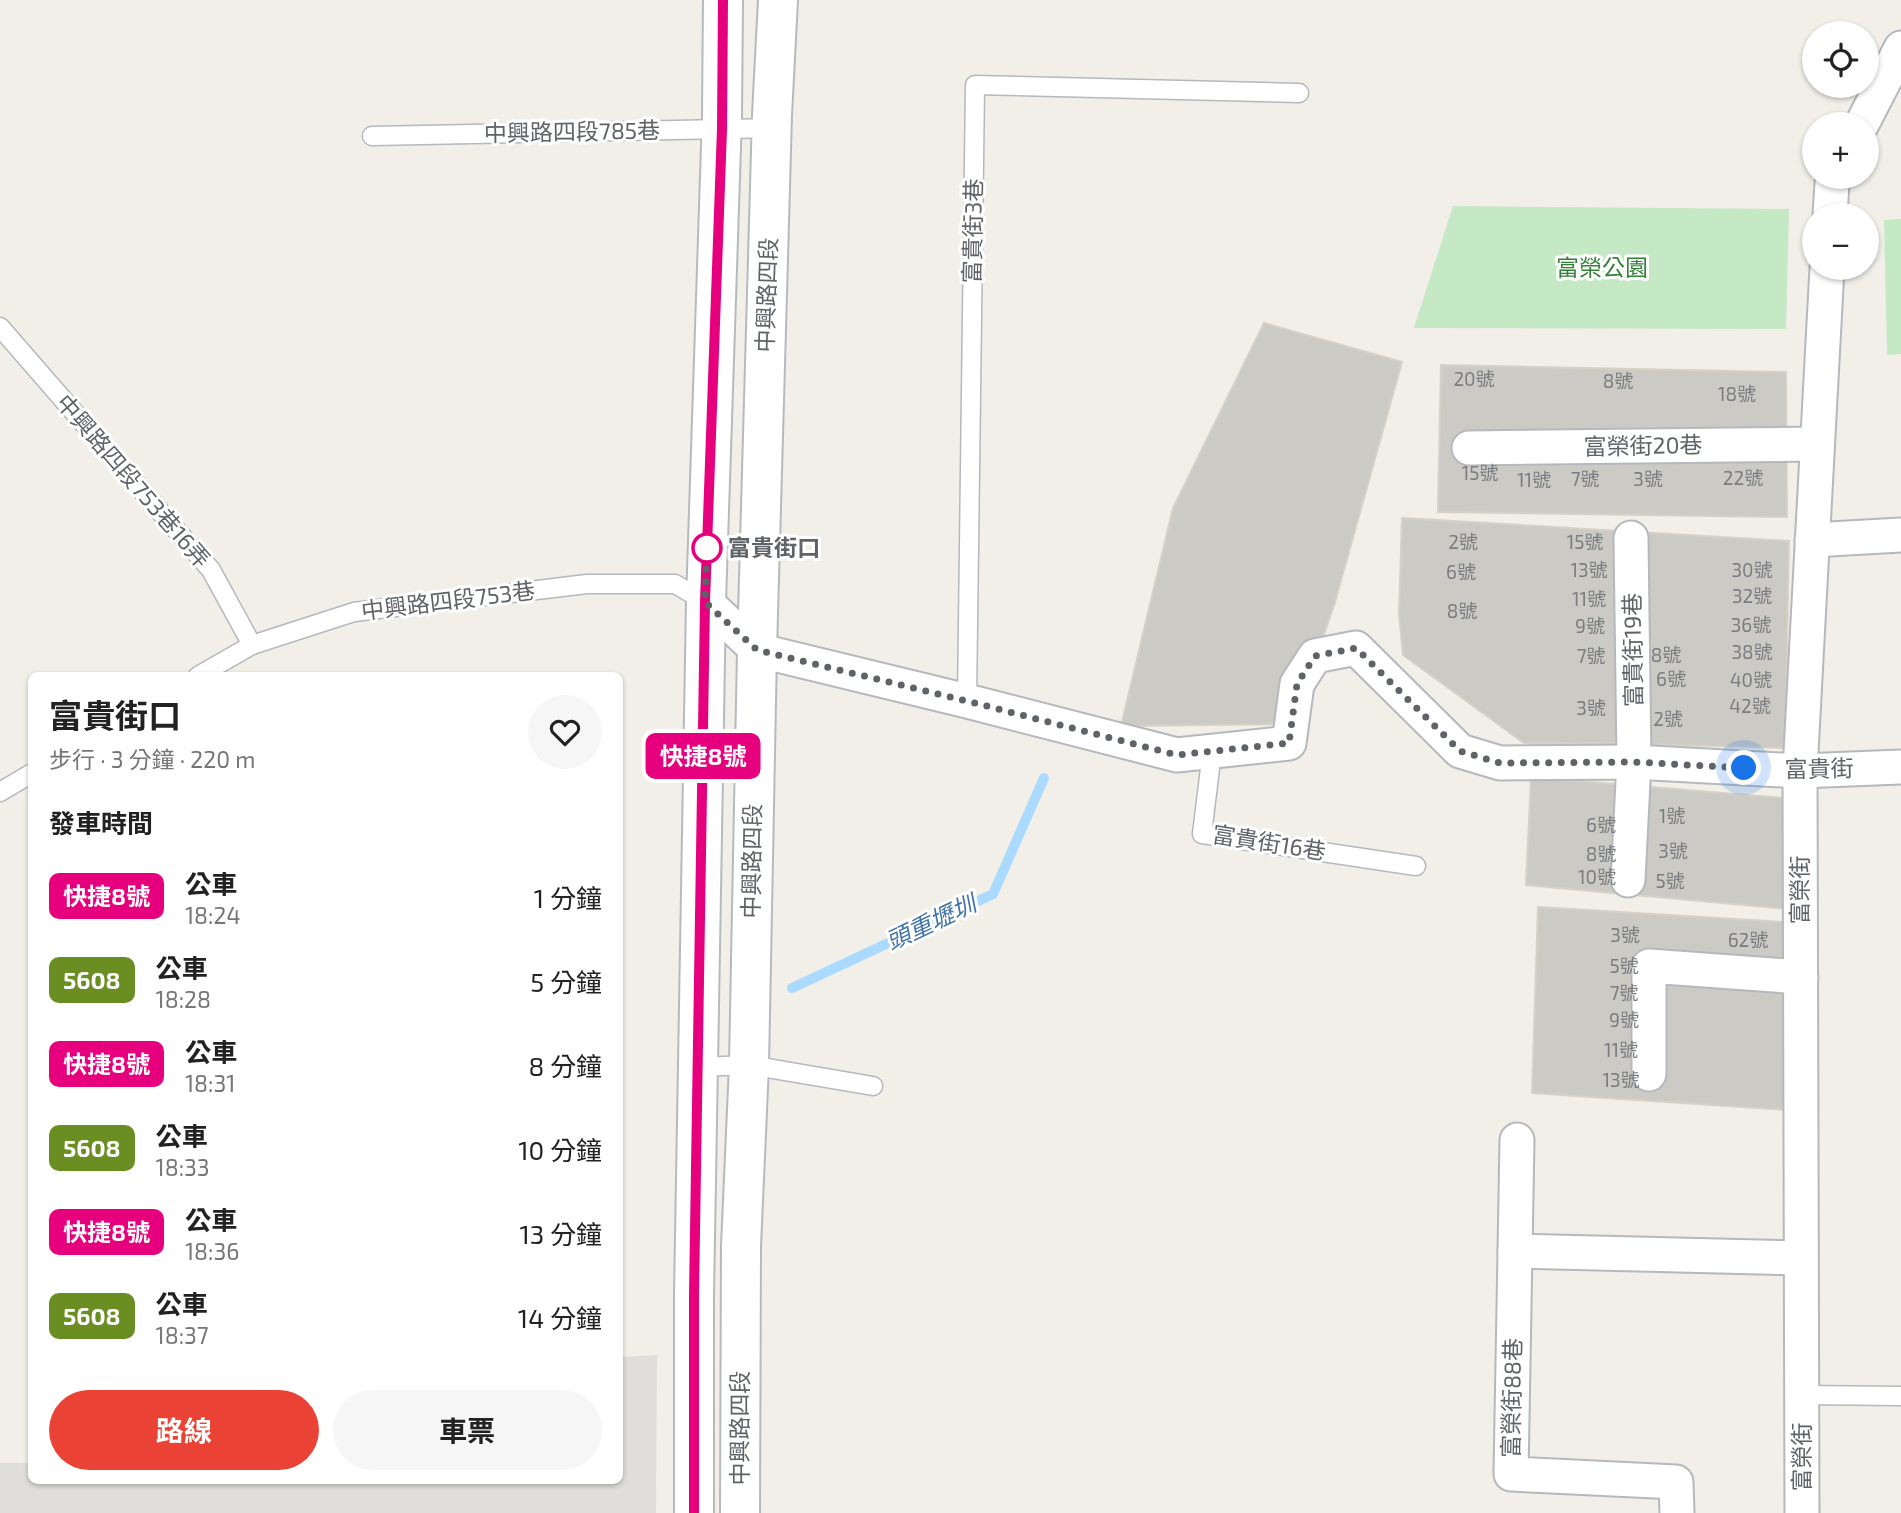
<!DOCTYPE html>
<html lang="zh-TW">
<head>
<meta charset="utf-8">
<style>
	body { margin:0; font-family:"Exo 2","Noto Sans TC",sans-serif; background:#f6f6f6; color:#222; height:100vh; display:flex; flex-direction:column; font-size:26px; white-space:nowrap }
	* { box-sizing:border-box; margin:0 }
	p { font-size:23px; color:#767676 }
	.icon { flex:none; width:38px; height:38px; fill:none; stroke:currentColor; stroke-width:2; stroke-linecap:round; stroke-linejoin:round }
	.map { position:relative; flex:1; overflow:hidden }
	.drawer { position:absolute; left:28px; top:672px; width:595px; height:812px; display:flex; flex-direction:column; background:#fff; border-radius:10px; box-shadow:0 2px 5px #0004 }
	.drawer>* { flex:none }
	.badge { padding:0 14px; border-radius:10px; font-size:24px; line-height:46px }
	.fabs { position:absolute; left:1802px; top:21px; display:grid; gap:14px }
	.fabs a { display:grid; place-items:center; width:77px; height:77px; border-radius:50%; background:#fff; box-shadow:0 2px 5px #0004; font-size:35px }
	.you { position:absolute; width:35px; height:35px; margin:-18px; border:5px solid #fff; border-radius:50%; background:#1a73e8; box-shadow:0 0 0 10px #1a73e833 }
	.map>.badge { position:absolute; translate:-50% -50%; box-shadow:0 0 0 4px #fff }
	h2 { padding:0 21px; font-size:26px; line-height:63px }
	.round { display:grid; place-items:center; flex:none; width:74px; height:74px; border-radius:37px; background:#f6f6f6 }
	.overview { display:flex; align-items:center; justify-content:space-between; height:119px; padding:0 21px }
	h1 { font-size:33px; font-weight:700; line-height:52px }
	.action { display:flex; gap:14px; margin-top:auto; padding:14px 21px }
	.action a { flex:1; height:80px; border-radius:42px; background:#ea4335; color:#fff; font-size:28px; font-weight:700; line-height:80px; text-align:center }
	.action a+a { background:#f6f6f6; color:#222 }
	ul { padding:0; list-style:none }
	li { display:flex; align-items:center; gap:21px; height:84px; padding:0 21px }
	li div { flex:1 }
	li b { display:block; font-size:26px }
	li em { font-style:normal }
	li .badge { min-width:77px; font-weight:700; text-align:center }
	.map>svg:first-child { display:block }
	.industrial { fill:#e0deda }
	.green { fill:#c5e8c5 }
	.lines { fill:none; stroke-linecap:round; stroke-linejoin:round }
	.stream { stroke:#aadaff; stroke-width:10 }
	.building { fill:#cccac5; stroke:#d6d1c6; stroke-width:2 }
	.service-casing { stroke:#b5b8bc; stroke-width:21 }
	.minor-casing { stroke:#b5b8bc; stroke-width:37 }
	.secondary-casing { stroke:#b6babf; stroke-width:42 }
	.service { stroke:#fff; stroke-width:18 }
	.minor { stroke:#fff; stroke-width:33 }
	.secondary { stroke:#fff; stroke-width:38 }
	.line-casing { stroke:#fff; stroke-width:16 }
	.line { stroke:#e6007e; stroke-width:10 }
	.walk { stroke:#5f6368; stroke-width:7; stroke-dasharray:0 12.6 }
	.stop-dot { fill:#fff; stroke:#e6007e; stroke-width:3.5 }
	.labels { text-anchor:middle; stroke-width:6; stroke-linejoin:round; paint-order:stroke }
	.number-label { font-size:19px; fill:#7a7d7f }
	.street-label { font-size:23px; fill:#5f6368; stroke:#fff }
	.park-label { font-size:23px; fill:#348238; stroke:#fff }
	.stop-label { font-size:23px; font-weight:bold; fill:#5f6368; stroke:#fff; text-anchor:start }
	.water-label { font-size:24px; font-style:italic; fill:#4174aa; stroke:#fff }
</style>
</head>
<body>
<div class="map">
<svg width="1901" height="1513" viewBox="0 0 1901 1513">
	<rect width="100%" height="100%" fill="#f1efe8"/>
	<!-- industrial -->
	<path class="industrial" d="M 657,1355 L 656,1513 L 0,1513 L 0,1463 L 31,1463 L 32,1480 L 620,1480 L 620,1357 Z"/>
	<!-- green -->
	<g class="green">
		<path d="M 1453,206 L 1789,209 L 1786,329 L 1414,328 Z"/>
		<path d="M 1901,219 L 1901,354 L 1887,355 L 1884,220 Z"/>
	</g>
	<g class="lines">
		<!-- stream -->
		<path class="stream" d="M 792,988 L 993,894 L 1044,778"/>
	</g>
	<!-- building -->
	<g class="building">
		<path d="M 1264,323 L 1402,362 L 1335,602 L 1294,724 L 1121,726 L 1173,508 Z"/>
		<path d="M 1441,365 L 1786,372 L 1787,517 L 1438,512 Z"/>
		<path d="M 1402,518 L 1789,541 L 1785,748 L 1596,743 L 1524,743 L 1403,655 L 1399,614 Z"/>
		<path d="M 1531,777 L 1783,798 L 1789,909 L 1526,885 Z"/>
		<path d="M 1538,907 L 1783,922 L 1787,1110 L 1532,1093 Z"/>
	</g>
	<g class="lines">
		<!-- service casing -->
		<g class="service-casing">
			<g id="service">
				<path d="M 372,136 L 771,128"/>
				<path d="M 0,327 L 211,570 L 252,645"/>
				<path d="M 198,676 L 252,645 L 354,612 L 587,584 L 675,584 L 706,602"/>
				<path d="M 967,701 L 975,85 L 1299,93"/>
				<path d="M 1212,752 L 1202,834 L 1416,866"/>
				<path d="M 0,792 L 32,773"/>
				<path d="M 699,1067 L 749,1065 L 873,1086"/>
				<path d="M 1802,1395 L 1901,1396"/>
			</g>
		</g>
		<!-- minor casing -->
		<g class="minor-casing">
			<g id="minor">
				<path d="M 1862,124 L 1901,48"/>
				<path d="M 1830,215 L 1832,183 L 1835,177"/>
				<path d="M 1469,448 L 1817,444"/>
				<path d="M 1812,540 L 1901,535"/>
				<path d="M 706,602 L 757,650 L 967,701 L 1177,755 L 1289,743 L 1297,684 L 1315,656 L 1356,648 L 1460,751 L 1500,763 L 1634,762 L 1800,771 L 1901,767"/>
				<path d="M 1628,880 L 1634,762 L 1631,538"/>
				<path d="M 1649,1074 L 1649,966 L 1801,977"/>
				<path d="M 1517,1140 L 1511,1474 L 1676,1482 L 1677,1513"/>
				<path d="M 1515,1251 L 1801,1258"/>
				<path d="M 1802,1513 L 1800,771 L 1827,268"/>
			</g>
		</g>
		<!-- secondary casing -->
		<g class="secondary-casing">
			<g id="secondary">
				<path d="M 694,1513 L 694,1295 L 706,602 L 722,116 L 723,0"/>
				<path d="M 740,1513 L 741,1246 L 749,1065 L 757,650 L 772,115 L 778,0"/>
			</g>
		</g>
		<!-- service -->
		<use href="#service" class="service"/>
		<!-- minor -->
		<use href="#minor" class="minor"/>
		<!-- secondary -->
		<use href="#secondary" class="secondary"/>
	</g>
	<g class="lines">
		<!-- line casing -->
		<g class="line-casing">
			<path id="line" d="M 694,1513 L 694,1295 L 705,602 L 722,129 L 723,0"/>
		</g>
		<!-- line -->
		<use href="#line" class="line"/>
		<!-- walk -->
		<path class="walk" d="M 707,548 L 707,546 L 705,602 L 757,650 L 967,701 L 1177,755 L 1289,743 L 1297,684 L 1315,656 L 1356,648 L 1460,751 L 1500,763 L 1634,762 L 1744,768"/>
	</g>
	<!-- markers -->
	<circle class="stop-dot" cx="707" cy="548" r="14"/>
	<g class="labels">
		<!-- number labels -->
		<g class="number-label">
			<text x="1474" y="386">20號</text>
			<text x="1618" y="388">8號</text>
			<text x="1737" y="401">18號</text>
			<text x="1480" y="480">15號</text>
			<text x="1743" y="485">22號</text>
			<text x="1585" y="486">7號</text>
			<text x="1648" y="486">3號</text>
			<text x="1534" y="487">11號</text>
			<text x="1463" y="549">2號</text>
			<text x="1585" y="549">15號</text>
			<text x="1589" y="577">13號</text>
			<text x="1752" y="577">30號</text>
			<text x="1461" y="579">6號</text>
			<text x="1752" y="603">32號</text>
			<text x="1589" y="606">11號</text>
			<text x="1462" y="618">8號</text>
			<text x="1751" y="632">36號</text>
			<text x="1590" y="633">9號</text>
			<text x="1752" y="659">38號</text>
			<text x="1666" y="662">8號</text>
			<text x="1591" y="663">7號</text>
			<text x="1671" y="686">6號</text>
			<text x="1751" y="687">40號</text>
			<text x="1750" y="713">42號</text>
			<text x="1591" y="715">3號</text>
			<text x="1668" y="726">2號</text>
			<text x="1672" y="823">1號</text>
			<text x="1601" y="832">6號</text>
			<text x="1673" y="858">3號</text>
			<text x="1601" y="861">8號</text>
			<text x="1597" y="884">10號</text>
			<text x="1670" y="888">5號</text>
			<text x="1625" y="942">3號</text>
			<text x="1748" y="947">62號</text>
			<text x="1624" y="973">5號</text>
			<text x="1624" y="1000">7號</text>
			<text x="1624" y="1027">9號</text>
			<text x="1621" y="1057">11號</text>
			<text x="1621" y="1087">13號</text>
		</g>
		<!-- street labels -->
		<g class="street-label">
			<text transform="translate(572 132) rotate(-1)" y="8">中興路四段785巷</text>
			<text transform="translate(973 231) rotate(-89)" y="8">富貴街3巷</text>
			<text transform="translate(767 295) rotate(-88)" y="8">中興路四段</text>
			<text transform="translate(1643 446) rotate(-1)" y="8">富榮街20巷</text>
			<text transform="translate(133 481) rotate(49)" y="8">中興路四段753巷16弄</text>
			<text transform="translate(448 601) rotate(-7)" y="8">中興路四段753巷</text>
			<text transform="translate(1633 650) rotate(-91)" y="8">富貴街19巷</text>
			<text transform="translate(1819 769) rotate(-1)" y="8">富貴街</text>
			<text transform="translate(1269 843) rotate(9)" y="8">富貴街16巷</text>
			<text transform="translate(752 861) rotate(-89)" y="8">中興路四段</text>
			<text transform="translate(1800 890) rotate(-90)" y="8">富榮街</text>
			<text transform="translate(1512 1398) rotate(-89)" y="8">富榮街88巷</text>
			<text transform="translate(740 1428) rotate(-90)" y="8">中興路四段</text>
			<text transform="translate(1802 1457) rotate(-90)" y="8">富榮街</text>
		</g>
		<!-- park labels -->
		<g class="park-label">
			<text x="1602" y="276">富榮公園</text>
		</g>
		<!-- stop labels -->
		<g class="stop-label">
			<text x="728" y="556">富貴街口</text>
		</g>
		<!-- water labels -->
		<g class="water-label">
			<text transform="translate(931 923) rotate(-25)" y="8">頭重壢圳</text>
		</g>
	</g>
</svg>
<div class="fabs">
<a><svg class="icon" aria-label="locate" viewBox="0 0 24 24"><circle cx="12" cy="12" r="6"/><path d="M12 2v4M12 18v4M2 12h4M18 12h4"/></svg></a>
<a>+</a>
<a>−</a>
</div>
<div class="you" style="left:1744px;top:768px"></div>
<b class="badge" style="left:703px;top:756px;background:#e6007e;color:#fff">快捷8號</b>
<section class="drawer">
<div class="overview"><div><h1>富貴街口</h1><p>步行 · 3 分鐘 · 220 m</p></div><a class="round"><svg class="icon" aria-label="heart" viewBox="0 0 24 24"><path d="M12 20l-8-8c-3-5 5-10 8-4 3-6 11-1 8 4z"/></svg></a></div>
<h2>發車時間</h2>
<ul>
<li><span class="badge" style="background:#e6007e;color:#fff">快捷8號</span><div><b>公車</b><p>18:24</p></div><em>1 分鐘</em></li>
<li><span class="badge" style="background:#6b8e23;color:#fff">5608</span><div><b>公車</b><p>18:28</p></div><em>5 分鐘</em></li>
<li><span class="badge" style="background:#e6007e;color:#fff">快捷8號</span><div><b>公車</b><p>18:31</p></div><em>8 分鐘</em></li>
<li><span class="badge" style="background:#6b8e23;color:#fff">5608</span><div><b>公車</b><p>18:33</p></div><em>10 分鐘</em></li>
<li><span class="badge" style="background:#e6007e;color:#fff">快捷8號</span><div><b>公車</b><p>18:36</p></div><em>13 分鐘</em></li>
<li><span class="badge" style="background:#6b8e23;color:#fff">5608</span><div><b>公車</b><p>18:37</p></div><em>14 分鐘</em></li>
</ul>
<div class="action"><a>路線</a><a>車票</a></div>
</section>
</div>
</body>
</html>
